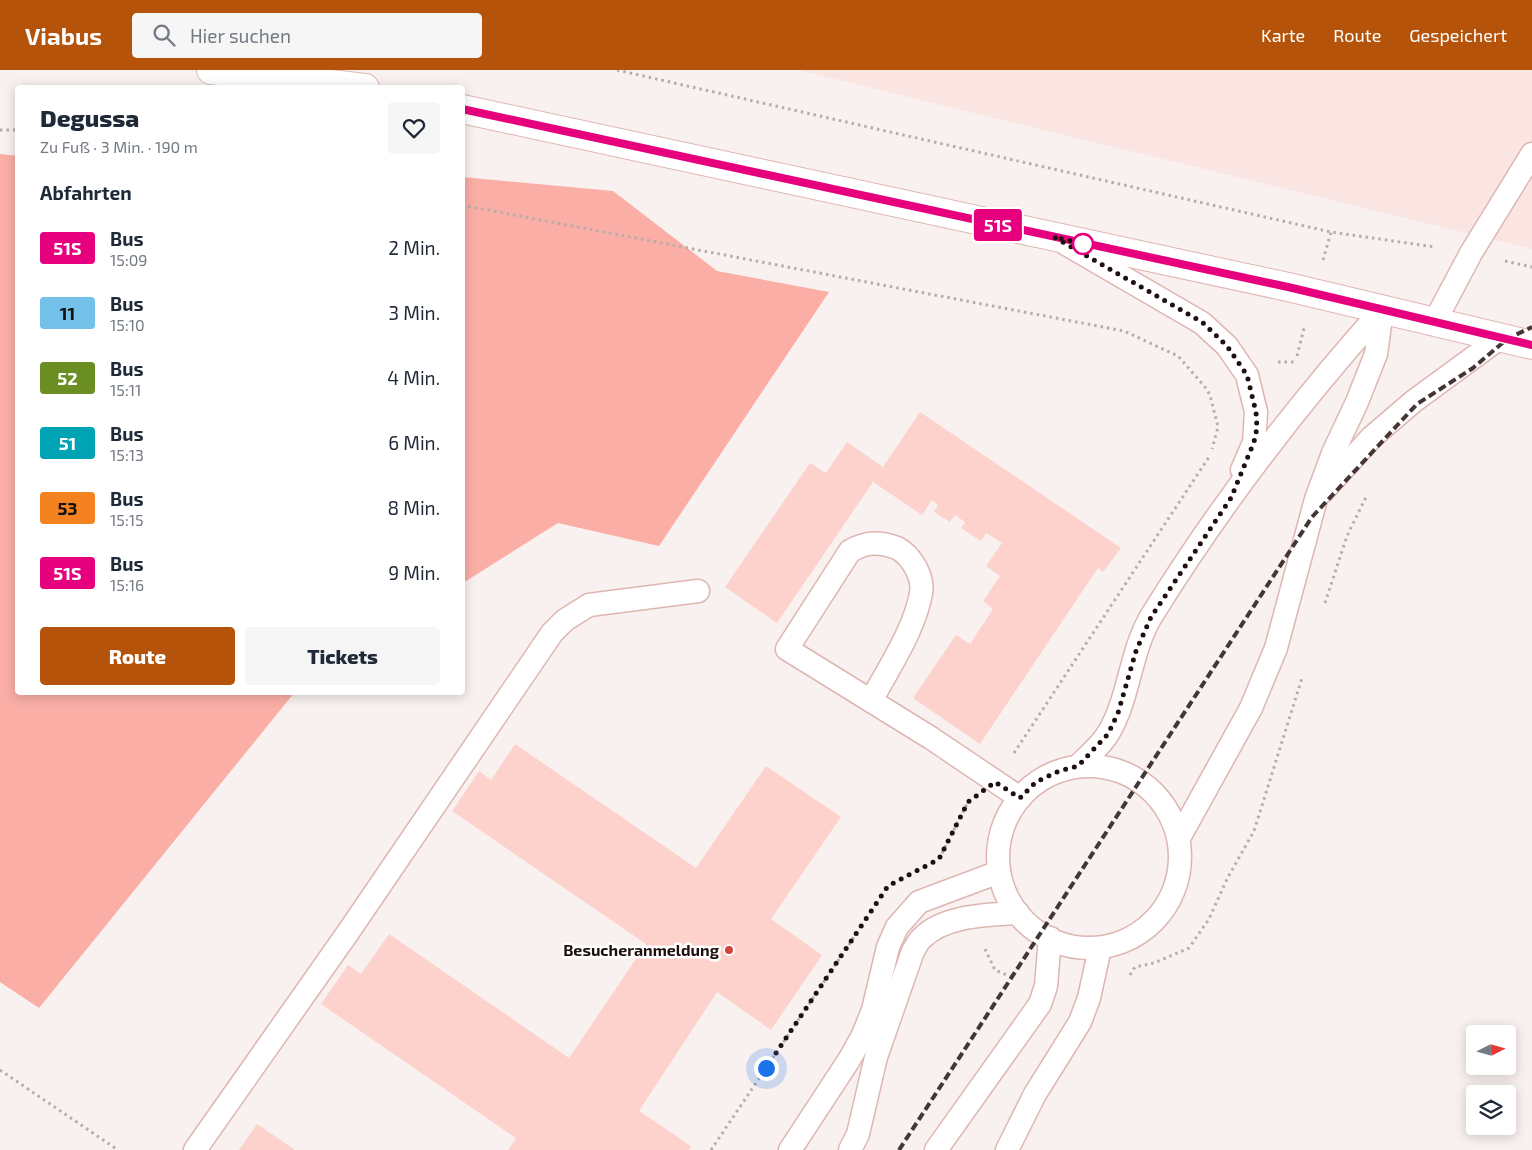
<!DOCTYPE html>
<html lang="de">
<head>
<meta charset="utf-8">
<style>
	body { margin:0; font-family:"Exo 2",sans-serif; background:#f6f6f7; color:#1f2937; height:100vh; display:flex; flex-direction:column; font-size:19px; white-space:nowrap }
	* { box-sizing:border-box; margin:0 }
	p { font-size:16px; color:#747a83 }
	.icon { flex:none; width:28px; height:28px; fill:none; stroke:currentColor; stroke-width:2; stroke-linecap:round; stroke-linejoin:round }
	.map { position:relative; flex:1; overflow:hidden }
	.sheet { position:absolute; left:15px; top:15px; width:450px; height:610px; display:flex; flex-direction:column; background:#fff; border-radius:5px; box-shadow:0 2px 12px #0003 }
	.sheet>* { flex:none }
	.badge { padding:0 10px; border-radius:4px; font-size:18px; line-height:32px }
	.needle { width:32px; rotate:84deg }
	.controls { position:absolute; left:1466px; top:955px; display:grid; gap:10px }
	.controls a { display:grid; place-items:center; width:50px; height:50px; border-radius:5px; background:#fff; box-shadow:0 2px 12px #0003; font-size:25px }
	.you { position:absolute; width:25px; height:25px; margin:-12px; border:4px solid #fff; border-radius:50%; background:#1a73e8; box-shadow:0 0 0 8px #1a73e833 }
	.map>.badge { position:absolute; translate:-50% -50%; box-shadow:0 0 0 2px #fff }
	h2 { padding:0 25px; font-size:19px; line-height:45px }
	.round { display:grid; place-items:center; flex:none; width:52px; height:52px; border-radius:5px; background:#f6f6f7 }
	.head { display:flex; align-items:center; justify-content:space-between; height:85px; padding:0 25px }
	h1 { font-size:24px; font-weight:800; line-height:38px }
	.action { display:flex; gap:10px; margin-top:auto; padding:10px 25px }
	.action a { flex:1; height:58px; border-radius:5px; background:#b45309; color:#fff; font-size:20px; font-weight:800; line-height:58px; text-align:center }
	.action a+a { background:#f6f6f7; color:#1f2937 }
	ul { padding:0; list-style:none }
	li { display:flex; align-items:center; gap:15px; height:65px; padding:0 25px }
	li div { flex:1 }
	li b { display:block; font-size:19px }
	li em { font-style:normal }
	li .badge { min-width:55px; font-weight:700; text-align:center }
	header { display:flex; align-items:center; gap:30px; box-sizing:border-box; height:70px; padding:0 25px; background:#b45309; color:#fff }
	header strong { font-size:24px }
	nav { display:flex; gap:28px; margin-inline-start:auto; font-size:18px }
	.search { width:350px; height:45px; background:#f6f6f7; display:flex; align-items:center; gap:12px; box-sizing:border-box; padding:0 18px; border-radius:5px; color:#747a83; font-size:19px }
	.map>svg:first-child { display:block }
	.built { fill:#fae5e3 }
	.green { fill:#faaea6 }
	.building { fill:#fed2cc }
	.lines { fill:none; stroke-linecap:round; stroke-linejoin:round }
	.service-casing { stroke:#deb6b1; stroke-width:25 }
	.primary-casing { stroke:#deb6b1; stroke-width:30 }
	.path { stroke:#b6acaa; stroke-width:3; stroke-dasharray:2.5 4; stroke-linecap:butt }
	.service { stroke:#fff; stroke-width:22 }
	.primary { stroke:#fff; stroke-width:28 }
	.rail { stroke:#433634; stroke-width:4; stroke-dasharray:8 4; stroke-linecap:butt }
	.line-casing { stroke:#fff; stroke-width:11 }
	.line { stroke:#e6007e; stroke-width:8 }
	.walk { stroke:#1e100e; stroke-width:5; stroke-dasharray:0 9 }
	.stop-dot { fill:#fff; stroke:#e6007e; stroke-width:2.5 }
	.poi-dot { fill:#d2443e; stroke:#fff; stroke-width:2 }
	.labels { text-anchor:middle; stroke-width:5; stroke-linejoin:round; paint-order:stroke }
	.poi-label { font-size:16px; font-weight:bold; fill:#1e100e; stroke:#fff; text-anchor:end }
</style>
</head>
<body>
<header>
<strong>Viabus</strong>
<div class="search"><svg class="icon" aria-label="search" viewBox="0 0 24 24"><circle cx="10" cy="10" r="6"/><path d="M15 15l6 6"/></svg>Hier suchen</div>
<nav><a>Karte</a><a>Route</a><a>Gespeichert</a></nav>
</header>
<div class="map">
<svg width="1532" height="1080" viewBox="0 0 1532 1080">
	<rect width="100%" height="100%" fill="#f9f1ef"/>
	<!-- built -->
	<path class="built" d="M 800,0 L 1532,0 L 1532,179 L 802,1 Z"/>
	<!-- green -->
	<g class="green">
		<path d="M 0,84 L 18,86 L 18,622 L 294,623 L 39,938 L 0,912 Z"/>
		<path d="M 463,107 L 613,121 L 717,201 L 829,222 L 659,476 L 558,453 L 463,513 Z"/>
	</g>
	<!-- building -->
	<g class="building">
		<path d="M 920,342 L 1121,478 L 1103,502 L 1098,498 L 980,674 L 913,628 L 956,565 L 970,574 L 993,539 L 983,531 L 1000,506 L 986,496 L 1002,473 L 986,463 L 981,471 L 961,458 L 965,452 L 955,445 L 950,452 L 934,442 L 938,435 L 932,430 L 922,445 L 873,412 L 777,553 L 725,517 L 810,393 L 826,403 L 847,372 L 883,397 Z"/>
		<path d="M 515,674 L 696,798 L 766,696 L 841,747 L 771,849 L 822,885 L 771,960 L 717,922 L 639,1041 L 691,1076 L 689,1080 L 508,1080 L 516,1068 L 321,934 L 348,895 L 361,904 L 389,864 L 569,988 L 646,874 L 452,741 L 479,701 L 491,710 Z"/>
		<path d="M 257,1054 L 295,1080 L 239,1080 Z"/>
	</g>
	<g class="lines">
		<!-- service casing -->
		<g class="service-casing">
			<g id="service">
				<path d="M 1066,174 L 1202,253 L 1227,276 L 1247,305 L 1256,342 L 1254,372 L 1242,400"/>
				<path d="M 1435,251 L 1471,183 L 1532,84"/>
				<path d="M 1323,421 L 1372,367 L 1414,331 L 1500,268"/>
				<path d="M 871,631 C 888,599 915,559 921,523 C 924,507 911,485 897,478 C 879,471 866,472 850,481 L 787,579 L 931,668 L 1020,728"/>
				<path d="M 1078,696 C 1088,686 1102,675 1109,662 C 1130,626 1130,581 1152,545 C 1219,437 1297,335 1382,240"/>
				<circle cx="1089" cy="787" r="91"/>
				<path d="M 1179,768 L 1251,638 L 1276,578 L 1316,429 L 1333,383 L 1357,332 L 1376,284 L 1382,240"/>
				<path d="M 195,1080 L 349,861 L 552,563 L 565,550 L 589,535 L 698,521"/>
				<path d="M 790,1080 L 849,990 L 863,965 L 873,940 L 888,877 L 897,857 L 919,832 L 999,802"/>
				<path d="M 850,1080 L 858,1064 L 876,987 L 913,881 C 916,877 918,871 922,868 C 944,845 988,845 1018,843"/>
				<path d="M 936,1080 L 1040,934 L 1046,916 L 1050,868"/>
				<path d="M 1007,1080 L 1035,1024 L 1080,952 L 1089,928 L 1100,878"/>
			</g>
		</g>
		<!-- primary casing -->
		<g class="primary-casing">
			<g id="primary">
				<path d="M 211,0 L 365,18"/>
				<path d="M 462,39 L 1288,217 L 1532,275"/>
			</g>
		</g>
		<!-- path -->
		<g class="path">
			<path d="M 617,0 L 1331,162 L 1435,177"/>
			<path d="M 0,60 L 18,60"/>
			<path d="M 462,135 L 1124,261 L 1178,286 L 1205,317 L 1210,325 L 1218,357 L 1212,379"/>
			<path d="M 1323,190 L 1331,162"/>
			<path d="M 1505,191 L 1532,197"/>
			<path d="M 1297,286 L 1304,258"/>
			<path d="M 1278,292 L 1294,292"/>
			<path d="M 1325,533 L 1347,466 L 1366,427"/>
			<path d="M 1014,683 L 1209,387"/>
			<path d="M 939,789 L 968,732"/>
			<path d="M 985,879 L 995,900 L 1014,908"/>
			<path d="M 1130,905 L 1135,897 L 1154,893 L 1189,878 L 1209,849 L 1227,809 L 1254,761 L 1302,608"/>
			<path d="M 0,1000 L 118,1080"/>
			<path d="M 711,1080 L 854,867"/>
		</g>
		<!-- service -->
		<use href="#service" class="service"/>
		<!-- primary -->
		<use href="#primary" class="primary"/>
		<!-- rail -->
		<path class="rail" d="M 899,1080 L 1312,447 L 1417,334 L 1473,298 L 1507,269 L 1532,257"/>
	</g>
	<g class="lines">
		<!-- line casing -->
		<g class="line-casing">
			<path id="line" d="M 462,39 L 1288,217 L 1532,275"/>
		</g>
		<!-- line -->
		<use href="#line" class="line"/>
		<!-- walk -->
		<path class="walk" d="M 766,998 L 888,816 L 939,789 L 968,732 L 995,712 L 1020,728 L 1036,712 L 1059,701 L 1078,696 L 1108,664 L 1118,643 L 1136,581 L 1151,547 L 1231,428 L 1254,372 L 1257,358 L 1256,342 L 1247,305 L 1227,276 L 1202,252 L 1054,167 L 1083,174"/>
	</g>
	<!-- markers -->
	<circle class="stop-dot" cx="1083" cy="174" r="10"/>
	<circle class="poi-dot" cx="729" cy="880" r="5"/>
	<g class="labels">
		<!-- poi labels -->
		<g class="poi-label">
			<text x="719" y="886">Besucheranmeldung</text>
		</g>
	</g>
</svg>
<div class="controls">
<a><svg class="needle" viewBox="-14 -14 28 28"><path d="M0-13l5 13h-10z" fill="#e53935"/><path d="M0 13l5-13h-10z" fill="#747a83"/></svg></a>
<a><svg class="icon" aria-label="layers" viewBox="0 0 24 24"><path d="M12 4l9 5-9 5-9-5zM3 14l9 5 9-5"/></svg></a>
</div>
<div class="you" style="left:766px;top:998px"></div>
<b class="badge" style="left:998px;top:155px;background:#e6007e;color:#fff">51S</b>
<section class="sheet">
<div class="head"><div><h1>Degussa</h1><p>Zu Fuß · 3 Min. · 190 m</p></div><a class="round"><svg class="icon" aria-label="heart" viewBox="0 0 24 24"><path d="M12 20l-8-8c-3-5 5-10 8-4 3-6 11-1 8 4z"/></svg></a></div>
<h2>Abfahrten</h2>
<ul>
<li><span class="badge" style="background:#e6007e;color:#fff">51S</span><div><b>Bus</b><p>15:09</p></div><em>2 Min.</em></li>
<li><span class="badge" style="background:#73c1e8;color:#111">11</span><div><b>Bus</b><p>15:10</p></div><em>3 Min.</em></li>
<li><span class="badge" style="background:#6b8e23;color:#fff">52</span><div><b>Bus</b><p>15:11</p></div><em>4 Min.</em></li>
<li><span class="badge" style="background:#00a3b4;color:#fff">51</span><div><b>Bus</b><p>15:13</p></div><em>6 Min.</em></li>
<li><span class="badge" style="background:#f58220;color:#111">53</span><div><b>Bus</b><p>15:15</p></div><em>8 Min.</em></li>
<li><span class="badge" style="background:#e6007e;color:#fff">51S</span><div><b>Bus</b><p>15:16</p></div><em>9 Min.</em></li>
</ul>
<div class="action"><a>Route</a><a>Tickets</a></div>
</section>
</div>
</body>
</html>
